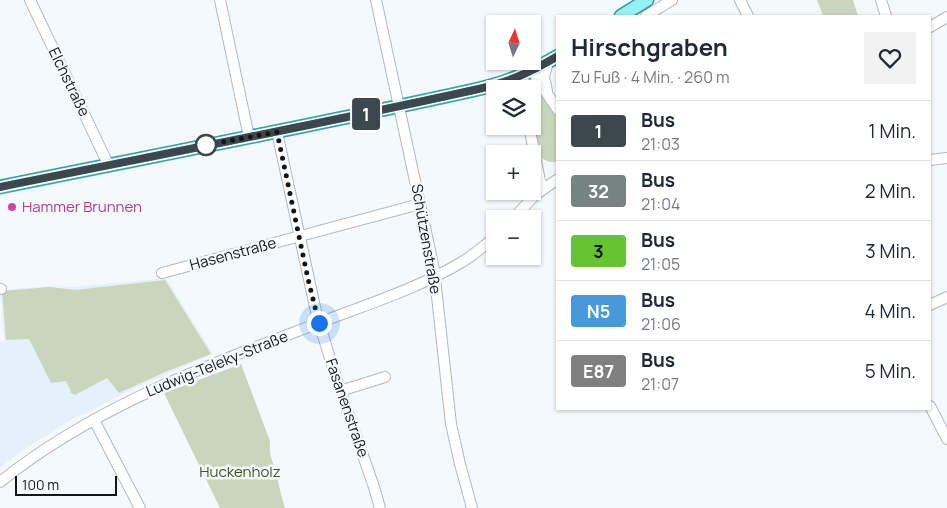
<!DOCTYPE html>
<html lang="de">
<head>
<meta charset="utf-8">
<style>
	body { margin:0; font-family:Manrope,sans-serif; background:#f2f2f3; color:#1f2937; height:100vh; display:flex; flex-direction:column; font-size:19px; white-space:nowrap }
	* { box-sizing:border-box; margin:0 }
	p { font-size:16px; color:#747a83 }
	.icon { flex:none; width:28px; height:28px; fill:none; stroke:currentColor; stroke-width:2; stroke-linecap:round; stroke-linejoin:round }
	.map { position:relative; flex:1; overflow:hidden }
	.sheet { position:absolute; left:556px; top:15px; width:375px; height:395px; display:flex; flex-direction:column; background:#fff; border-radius:0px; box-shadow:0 1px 4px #0004 }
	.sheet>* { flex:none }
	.badge { padding:0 10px; border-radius:4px; font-size:18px; line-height:32px }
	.needle { width:32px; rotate:4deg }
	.fabs { position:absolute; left:486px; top:15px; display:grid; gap:10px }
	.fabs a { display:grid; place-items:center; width:55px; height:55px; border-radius:0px; background:#fff; box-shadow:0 1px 4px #0004; font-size:25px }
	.scale { position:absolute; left:15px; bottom:12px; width:102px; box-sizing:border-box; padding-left:5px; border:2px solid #141617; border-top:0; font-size:14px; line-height:18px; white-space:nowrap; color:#141617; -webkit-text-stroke:4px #f4f9fe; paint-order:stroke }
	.you { position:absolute; width:25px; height:25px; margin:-12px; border:4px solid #fff; border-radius:50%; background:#1a73e8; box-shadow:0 0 0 8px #1a73e833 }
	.map>.badge { position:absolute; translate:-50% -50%; box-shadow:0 0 0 2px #fff }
	.round { display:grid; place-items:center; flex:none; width:52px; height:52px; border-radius:0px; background:#f2f2f3 }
	.headline { display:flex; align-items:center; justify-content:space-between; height:85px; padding:0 15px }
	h1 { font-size:24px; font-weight:700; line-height:38px }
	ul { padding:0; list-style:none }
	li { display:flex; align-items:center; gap:15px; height:60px; padding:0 15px; border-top:1px solid #e0e1e3 }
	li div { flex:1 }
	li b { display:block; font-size:19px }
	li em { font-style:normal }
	li .badge { min-width:55px; font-weight:700; text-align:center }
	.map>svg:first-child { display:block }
	.built { fill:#e5f0fb }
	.green { fill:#c8d7bb }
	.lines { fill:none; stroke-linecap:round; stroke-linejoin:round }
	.minor-casing { stroke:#b3b8bc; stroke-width:12 }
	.major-casing { stroke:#399fa0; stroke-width:15 }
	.minor { stroke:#fff; stroke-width:10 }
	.major { stroke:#94f2f2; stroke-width:12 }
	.line-casing { stroke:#fff; stroke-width:11 }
	.line { stroke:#3d484e; stroke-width:8 }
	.walk { stroke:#141617; stroke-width:5; stroke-dasharray:0 9 }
	.stop-dot { fill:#fff; stroke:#3d484e; stroke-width:2.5 }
	.hotel-dot { fill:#d1479c; stroke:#f4f9fe; stroke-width:2 }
	.labels { text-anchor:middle; stroke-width:5; stroke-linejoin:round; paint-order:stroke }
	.street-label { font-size:15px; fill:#141617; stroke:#f4f9fe }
	.hotel-label { font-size:15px; fill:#b23c85; stroke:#f4f9fe; text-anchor:start }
	.park-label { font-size:15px; fill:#395616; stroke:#f4f9fe }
</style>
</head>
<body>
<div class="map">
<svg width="947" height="508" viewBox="0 0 947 508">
	<rect width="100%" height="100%" fill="#f4f9fe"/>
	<!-- built -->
	<path class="built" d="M 166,278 L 213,354 L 126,392 L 85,414 L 77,416 L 23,450 L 0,468 L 0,341 L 4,341 L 0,290 L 50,286 L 73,287 Z"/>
	<!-- green -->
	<g class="green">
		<path d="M 817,0 L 853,0 L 858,16 L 823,16 Z"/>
		<path d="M 536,83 L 557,116 L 557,162 C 550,163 542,161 539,153 L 533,119 L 532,89 L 527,89 L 527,87 Z"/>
		<path d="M 165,280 L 211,354 L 165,372 L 119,393 L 107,378 L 75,395 L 70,392 L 71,391 L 66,381 L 51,383 L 29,339 L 6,340 L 2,291 L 50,287 L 75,290 Z"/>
		<path d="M 241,364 L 270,441 C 269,456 272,459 276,473 C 279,484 281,496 285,508 L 220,508 L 164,393 Z"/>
	</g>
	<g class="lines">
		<!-- minor casing -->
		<g class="minor-casing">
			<g id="minor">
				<path d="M 30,0 L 108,164"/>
				<path d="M 220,0 L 249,137"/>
				<path d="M 376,0 L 434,269 L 451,424 L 460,464 L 472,508"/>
				<path d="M 740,0 L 748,16"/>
				<path d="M 881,0 L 886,16"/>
				<path d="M 646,16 L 672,0"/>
				<path d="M 930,27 L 947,17"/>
				<path d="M 532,71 L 558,110"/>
				<path d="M 523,76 L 525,89"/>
				<path d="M 496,85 L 510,89"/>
				<path d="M 547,91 L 544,77 L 548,62"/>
				<path d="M 529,126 L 540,181 L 544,187"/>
				<path d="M 277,132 L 317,316 L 337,381 L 374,487 L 380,508"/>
				<path d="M 930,160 L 947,158"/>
				<path d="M 513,219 L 535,195 L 558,179"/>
				<path d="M 162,273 L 420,204"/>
				<path d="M 0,289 L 1,289"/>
				<path d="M 930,305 L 947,297"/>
				<path d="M 340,391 L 385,377"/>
				<path d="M 930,406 L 947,439"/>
				<path d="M 94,420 L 140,508"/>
				<path d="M 0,482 C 95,406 204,367 316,324 C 365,305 417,289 462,262 C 474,255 485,245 495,237"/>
			</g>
		</g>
		<!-- major casing -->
		<g class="major-casing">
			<g id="major">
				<path d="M 621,16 L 647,0"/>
				<path d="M 0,187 C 158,155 316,125 474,90 C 509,82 527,74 558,56"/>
			</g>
		</g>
		<!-- minor -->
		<use href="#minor" class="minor"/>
		<!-- major -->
		<use href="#major" class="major"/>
	</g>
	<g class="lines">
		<!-- line casing -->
		<g class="line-casing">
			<path id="line" d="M 0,187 C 158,155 316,125 474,90 C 509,82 527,74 558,56"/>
		</g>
		<!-- line -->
		<use href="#line" class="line"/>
		<!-- walk -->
		<path class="walk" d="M 206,145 L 277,132 L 308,279 L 319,323"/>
	</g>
	<!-- markers -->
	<circle class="stop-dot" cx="206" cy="145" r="10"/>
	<circle class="hotel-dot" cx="12" cy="207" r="5"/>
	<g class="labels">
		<!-- street labels -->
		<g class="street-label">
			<text transform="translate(69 82) rotate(64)" y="5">Elchstraße</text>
			<text transform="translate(426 239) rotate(80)" y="5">Schützenstraße</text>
			<text transform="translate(233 254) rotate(-15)" y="5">Hasenstraße</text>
			<text transform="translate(217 364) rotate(-22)" y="5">Ludwig-Teleky-Straße</text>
			<text transform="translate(347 408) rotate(71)" y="5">Fasanenstraße</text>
		</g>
		<!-- hotel labels -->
		<g class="hotel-label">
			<text x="22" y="212">Hammer Brunnen</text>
		</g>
		<!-- park labels -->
		<g class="park-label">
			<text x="240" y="477">Huckenholz</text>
		</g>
	</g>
</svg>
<div class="fabs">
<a><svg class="needle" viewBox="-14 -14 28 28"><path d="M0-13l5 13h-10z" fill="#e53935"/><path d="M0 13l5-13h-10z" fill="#747a83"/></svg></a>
<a><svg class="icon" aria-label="layers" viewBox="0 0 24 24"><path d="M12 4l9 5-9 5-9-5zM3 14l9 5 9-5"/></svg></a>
<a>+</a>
<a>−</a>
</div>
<div class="scale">100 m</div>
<div class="you" style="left:319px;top:323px"></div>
<b class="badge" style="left:366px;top:114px;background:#3d484e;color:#fff">1</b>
<section class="sheet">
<div class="headline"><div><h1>Hirschgraben</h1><p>Zu Fuß · 4 Min. · 260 m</p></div><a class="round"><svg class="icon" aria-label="heart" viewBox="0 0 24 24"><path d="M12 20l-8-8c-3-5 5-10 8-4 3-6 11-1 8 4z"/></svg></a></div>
<ul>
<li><span class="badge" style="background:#3d484e;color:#fff">1</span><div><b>Bus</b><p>21:03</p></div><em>1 Min.</em></li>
<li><span class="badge" style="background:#768481;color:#fff">32</span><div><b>Bus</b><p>21:04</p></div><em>2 Min.</em></li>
<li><span class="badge" style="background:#66c430;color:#111">3</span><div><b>Bus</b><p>21:05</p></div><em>3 Min.</em></li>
<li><span class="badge" style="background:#479ada;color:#fff">N5</span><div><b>Bus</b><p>21:06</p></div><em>4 Min.</em></li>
<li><span class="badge" style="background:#808080;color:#fff">E87</span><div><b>Bus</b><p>21:07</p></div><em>5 Min.</em></li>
</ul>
</section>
</div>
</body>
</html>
